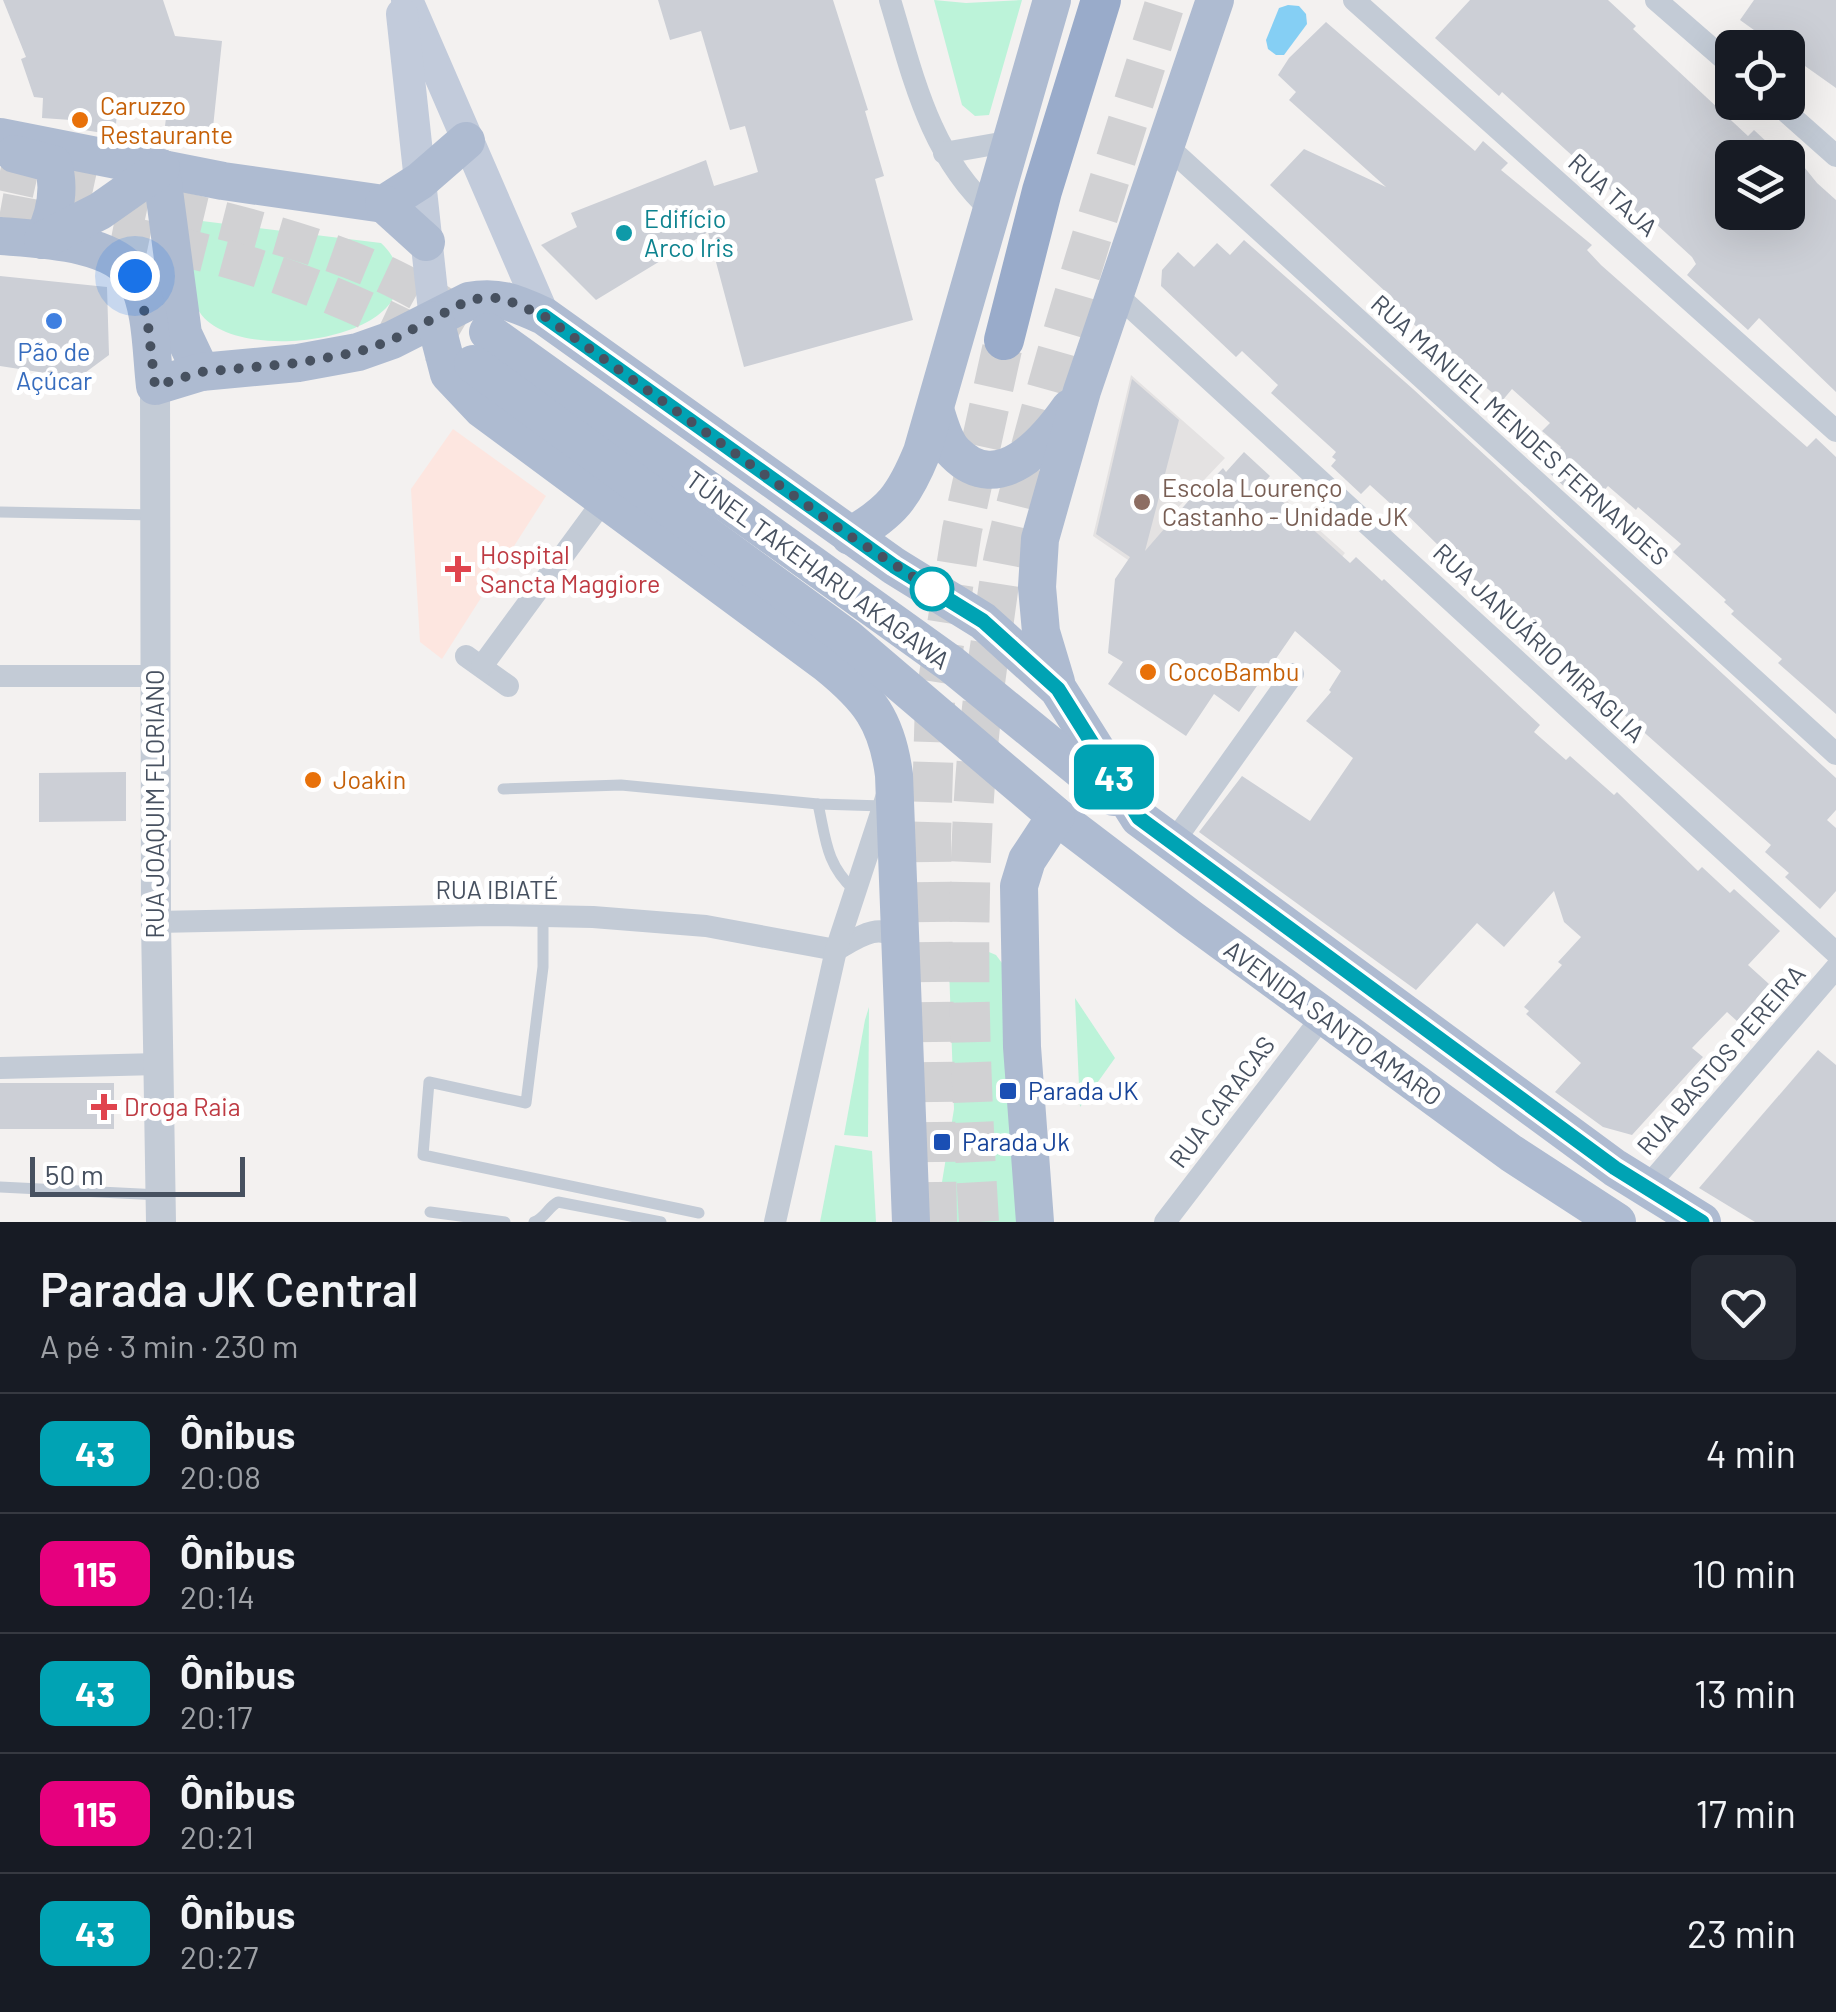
<!DOCTYPE html>
<html lang="pt">
<head>
<meta charset="utf-8">
<style>
	body { margin:0; font-family:Barlow,sans-serif; background:#242831; color:#f1f3f6; height:100vh; display:flex; flex-direction:column; font-size:38px; white-space:nowrap }
	* { box-sizing:border-box; margin:0 }
	p { font-size:32px; color:#9ea1a6 }
	.icon { flex:none; width:55px; height:55px; fill:none; stroke:currentColor; stroke-width:2; stroke-linecap:round; stroke-linejoin:round }
	.map { position:relative; height:1222px; overflow:hidden }
	.side { display:flex; flex-direction:column; background:#171b24; flex:1 }
	.side>* { flex:none }
	.badge { padding:0 20px; border-radius:15px; font-size:35px; line-height:65px }
	.fabs { position:absolute; left:1715px; top:30px; display:grid; gap:20px }
	.fabs a { display:grid; place-items:center; width:90px; height:90px; border-radius:15px; background:#171b24; box-shadow:0 10px 40px #0002; font-size:50px }
	.scale { position:absolute; left:30px; bottom:25px; width:215px; box-sizing:border-box; padding-left:10px; border:5px solid #475160; border-top:0; font-size:28px; line-height:35px; white-space:nowrap; color:#475160; -webkit-text-stroke:8px #fff; paint-order:stroke }
	.you { position:absolute; width:50px; height:50px; margin:-25px; border:8px solid #fff; border-radius:50%; background:#1a73e8; box-shadow:0 0 0 15px #1a73e833 }
	.map>.badge { position:absolute; translate:-50% -50%; box-shadow:0 0 0 5px #fff }
	.round { display:grid; place-items:center; flex:none; width:105px; height:105px; border-radius:15px; background:#242831 }
	.overview { display:flex; align-items:center; justify-content:space-between; height:170px; padding:0 40px }
	h1 { font-size:48px; font-weight:600; line-height:75px }
	ul { padding:0; list-style:none }
	li { display:flex; align-items:center; gap:30px; height:120px; padding:0 40px; border-top:2px solid #363941 }
	li div { flex:1 }
	li b { display:block; font-size:38px }
	li em { font-style:normal }
	li .badge { min-width:110px; font-weight:700; text-align:center }
	.map>svg:first-child { display:block }
	.education { fill:#e4e2e2 }
	.medical { fill:#fde6e0 }
	.green { fill:#bcf3d9 }
	.water { fill:#85cff4 }
	.building { fill:#cccfd6 }
	.lines { fill:none; stroke-linecap:round; stroke-linejoin:round }
	.primary-tunnel { stroke:#d1d1d3; stroke-width:38; stroke-dasharray:38 19; stroke-linecap:butt }
	.trunk-tunnel { stroke:#d1d1d3; stroke-width:40; stroke-dasharray:40 20; stroke-linecap:butt }
	.service { stroke:#c3cbd6; stroke-width:11 }
	.minor { stroke:#c3cbd6; stroke-width:22 }
	.tertiary { stroke:#c3cbd6; stroke-width:30 }
	.secondary { stroke:#c2cbdb; stroke-width:32 }
	.primary { stroke:#aebbd1; stroke-width:38 }
	.trunk { stroke:#99abca; stroke-width:40 }
	.line-casing { stroke:#fff; stroke-width:22 }
	.line { stroke:#00a3b4; stroke-width:15 }
	.walk { stroke:#475160; stroke-width:10; stroke-dasharray:0 18 }
	.food-dot { fill:#e8710a; stroke:#fff; stroke-width:4 }
	.culture-dot { fill:#0f9aa8; stroke:#fff; stroke-width:4 }
	.shop-dot { fill:#3f7fe0; stroke:#fff; stroke-width:4 }
	.education-dot { fill:#8d6e63; stroke:#fff; stroke-width:4 }
	.health-dot { fill:#e0444e; stroke:#fff; stroke-width:4 }
	.stop-dot { fill:#fff; stroke:#00a3b4; stroke-width:5 }
	.transit-dot { fill:#1a4fb4; stroke:#fff; stroke-width:4 }
	.labels { text-anchor:middle; stroke-width:10; stroke-linejoin:round; paint-order:stroke }
	.food-label { font-size:25px; fill:#c56008; stroke:#fff; text-anchor:start }
	.street-label { font-size:25px; fill:#475160; stroke:#fff }
	.culture-label { font-size:25px; fill:#0d838f; stroke:#fff; text-anchor:start }
	.shop-label { font-size:25px; fill:#366cbe; stroke:#fff }
	.education-label { font-size:25px; fill:#785e54; stroke:#fff; text-anchor:start }
	.health-label { font-size:25px; fill:#be3a42; stroke:#fff; text-anchor:start }
	.transit-label { font-size:25px; fill:#164399; stroke:#fff; text-anchor:start }
</style>
</head>
<body>
<div class="map">
<svg width="1836" height="1222" viewBox="0 0 1836 1222">
	<rect width="100%" height="100%" fill="#f3f1f0"/>
	<!-- education -->
	<path class="education" d="M 1131,375 L 1225,458 L 1167,519 L 1206,555 L 1268,484 L 1345,553 L 1282,625 L 1185,599 L 1093,536 Z"/>
	<!-- medical -->
	<path class="medical" d="M 453,429 L 546,496 L 442,659 L 420,642 L 411,489 Z"/>
	<!-- green -->
	<g class="green">
		<path d="M 934,0 L 966,3 L 1022,0 L 989,115 L 975,116 L 962,105 Z"/>
		<path d="M 202,221 L 381,243 C 393,254 400,268 398,284 C 391,348 217,363 196,305 C 189,286 193,249 192,228 Z"/>
		<path d="M 977,947 L 996,955 L 1005,967 L 1031,1222 L 945,1222 L 942,1182 L 954,1109 L 949,967 L 959,955 Z"/>
		<path d="M 1075,998 L 1115,1058 L 1080,1107 Z"/>
		<path d="M 869,1007 L 868,1137 L 844,1135 L 865,1020 Z"/>
		<path d="M 835,1145 L 872,1151 L 876,1222 L 820,1222 Z"/>
	</g>
	<!-- water -->
	<path class="water" d="M 1288,5 L 1299,6 L 1306,14 L 1307,24 L 1284,55 L 1276,55 L 1268,49 L 1266,40 L 1279,8 Z"/>
	<!-- building -->
	<g class="building">
		<path d="M 3,0 L 163,0 L 175,36 L 222,41 L 212,137 L 181,133 L 181,127 L 165,126 L 166,118 L 117,113 L 115,135 L 78,129 L 78,126 L 70,125 L 71,120 L 42,118 L 43,98 L 34,97 L 21,59 L 26,57 Z"/>
		<path d="M 658,0 L 833,0 L 868,110 L 865,111 L 884,176 L 875,179 L 913,320 L 744,367 L 708,232 L 596,300 L 541,245 L 577,227 L 571,213 L 706,160 L 714,186 L 758,172 L 745,126 L 730,130 L 701,31 L 670,40 Z"/>
		<path d="M 1470,0 L 1608,0 L 1636,26 L 1633,29 L 1748,136 L 1754,130 L 1784,158 L 1732,158 L 1732,212 L 1788,212 L 1788,147 L 1817,183 L 1836,200 L 1836,392 L 1759,318 L 1748,330 L 1687,275 L 1696,264 L 1692,257 L 1654,222 L 1650,226 L 1502,92 L 1499,96 L 1435,38 Z"/>
		<path d="M 1754,0 L 1836,0 L 1836,88 L 1788,54 L 1788,48 L 1779,48 L 1740,20 Z"/>
		<path d="M 1326,22 L 1475,151 L 1483,141 L 1508,163 L 1501,170 L 1592,245 L 1587,250 L 1601,265 L 1807,447 L 1816,438 L 1836,457 L 1836,714 L 1778,663 L 1782,659 L 1731,614 L 1734,611 L 1724,602 L 1726,600 L 1673,552 L 1681,544 L 1638,507 L 1636,510 L 1608,486 L 1601,494 L 1580,476 L 1568,490 L 1543,467 L 1561,447 L 1542,431 L 1550,423 L 1512,389 L 1502,401 L 1469,373 L 1383,297 L 1387,293 L 1270,185 L 1304,149 L 1386,187 L 1289,100 L 1296,92 L 1278,75 L 1289,58 Z"/>
		<path d="M 1244,240 L 1413,389 L 1836,778 L 1836,810 L 1827,820 L 1836,828 L 1836,891 L 1820,909 L 1785,877 L 1789,873 L 1765,852 L 1771,845 L 1487,593 L 1394,502 L 1392,505 L 1370,485 L 1361,494 L 1331,466 L 1336,460 L 1332,457 L 1336,452 L 1271,393 L 1278,385 L 1242,351 L 1236,357 L 1161,286 L 1162,270 L 1178,252 L 1194,267 L 1217,243 L 1230,255 Z"/>
		<path d="M 0,276 L 107,287 L 109,355 L 78,378 L 0,366 Z"/>
		<path d="M 1132,379 L 1179,420 L 1145,551 L 1191,498 L 1193,500 L 1223,468 L 1226,472 L 1244,452 L 1270,476 L 1263,484 L 1350,563 L 1356,557 L 1382,581 L 1384,579 L 1540,725 L 1534,732 L 1566,760 L 1570,756 L 1614,795 L 1617,792 L 1698,871 L 1702,867 L 1730,893 L 1734,889 L 1780,931 L 1748,965 L 1769,984 L 1737,1021 L 1727,1012 L 1692,1048 L 1703,1057 L 1632,1135 L 1603,1127 L 1555,1092 L 1581,1063 L 1526,1014 L 1529,1011 L 1524,1007 L 1562,965 L 1558,962 L 1581,937 L 1564,922 L 1554,891 L 1504,947 L 1477,923 L 1416,990 L 1199,832 L 1242,776 L 1310,821 L 1353,758 L 1306,721 L 1331,692 L 1329,690 L 1341,671 L 1295,631 L 1239,712 L 1214,694 L 1186,736 L 1108,684 L 1123,662 L 1108,653 L 1115,579 L 1130,557 L 1096,534 Z"/>
		<path d="M 126,772 L 126,821 L 39,822 L 39,773 Z"/>
		<path d="M 1818,1050 L 1836,1065 L 1836,1222 L 1755,1222 L 1699,1188 Z"/>
		<rect x="0" y="1083" width="114" height="46"/>
	</g>
	<g class="lines">
		<!-- primary-tunnel -->
		<g class="primary-tunnel">
			<path d="M 0,171 C 121,199 269,223 382,273 C 419,290 453,312 488,332"/>
			<path d="M 0,212 C 75,226 151,238 224,258 C 298,279 367,308 435,344"/>
		</g>
		<!-- trunk-tunnel -->
		<g class="trunk-tunnel">
			<path d="M 937,1222 L 931,839 L 935,701 L 962,530 L 1004,340"/>
			<path d="M 979,1222 C 967,1026 961,829 992,634 C 996,607 999,578 1005,552 C 1048,365 1109,183 1166,0"/>
		</g>
		<!-- service -->
		<g class="service">
			<path d="M 0,512 L 154,515"/>
			<path d="M 503,789 L 621,785 L 818,804 L 883,806"/>
			<path d="M 818,804 C 826,840 826,864 854,890"/>
			<path d="M 543,916 L 543,967 L 526,1103 L 429,1082 L 423,1155 L 699,1213"/>
			<path d="M 0,1187 L 160,1195"/>
			<path d="M 430,1212 L 505,1222"/>
			<path d="M 534,1222 C 545,1218 548,1207 558,1202 L 661,1222"/>
		</g>
		<!-- minor -->
		<g class="minor">
			<path d="M 890,0 C 913,76 930,156 992,211"/>
			<path d="M 1354,0 L 1836,431"/>
			<path d="M 1656,0 L 1732,66"/>
			<path d="M 1775,102 L 1836,156"/>
			<path d="M 1168,147 L 1836,754"/>
			<path d="M 944,153 L 1012,141"/>
			<path d="M 1116,294 L 1836,953"/>
			<path d="M 466,656 L 508,686"/>
			<path d="M 482,666 L 604,500"/>
			<path d="M 0,676 L 154,676"/>
			<path d="M 1172,844 L 1293,674"/>
			<path d="M 156,922 L 491,915 L 593,917 L 706,926 L 836,950"/>
			<path d="M 836,950 C 857,938 880,920 900,941"/>
			<path d="M 0,1068 L 158,1064"/>
			<path d="M 1647,1187 L 1836,968"/>
			<path d="M 775,1222 L 836,950 L 887,795"/>
			<path d="M 1165,1222 L 1323,1016"/>
		</g>
		<!-- tertiary -->
		<path class="tertiary" d="M 155,386 L 156,922 L 161,1222"/>
		<!-- secondary -->
		<g class="secondary">
			<path d="M 407,0 L 544,316"/>
			<path d="M 402,14 L 435,320"/>
		</g>
		<!-- primary -->
		<g class="primary">
			<path d="M 0,137 L 223,181 L 384,204 L 420,181 L 466,141"/>
			<path d="M 15,154 L 53,164 C 61,190 54,217 43,240"/>
			<path d="M 161,168 L 183,334 L 201,372"/>
			<path d="M 384,204 L 426,242"/>
			<path d="M 0,236 C 38,239 116,241 136,279 C 152,309 151,352 155,386 L 201,372 L 298,363 L 358,352 L 392,340 L 469,301 C 499,295 517,304 544,316 L 894,566 L 983,621 L 1058,689 L 1139,818 L 1615,1168 L 1702,1222"/>
			<path d="M 43,240 L 100,211 L 161,168"/>
			<path d="M 435,320 L 449,374 L 482,409 L 827,664 C 869,698 887,721 894,775 L 911,1222"/>
			<path d="M 488,332 L 951,664 L 1114,797"/>
			<path d="M 473,364 L 846,637 L 1056,816 L 1190,918 L 1511,1153 L 1617,1222"/>
			<path d="M 935,410 C 940,424 944,443 955,453 C 999,498 1046,442 1070,408"/>
			<path d="M 850,536 C 892,512 904,496 922,452 L 1052,0"/>
			<path d="M 1056,682 L 1041,632 L 1037,587 L 1040,539 L 1082,391 L 1215,0"/>
			<path d="M 1035,1222 L 1022,1047 L 1019,886 L 1027,860 L 1056,816"/>
		</g>
		<!-- trunk -->
		<path class="trunk" d="M 1004,340 L 1042,191 L 1101,0"/>
	</g>
	<g class="lines">
		<!-- line casing -->
		<g class="line-casing">
			<path id="line" d="M 544,316 L 894,566 L 983,621 L 1058,689 L 1139,818 L 1615,1168 L 1702,1222"/>
		</g>
		<!-- line -->
		<use href="#line" class="line"/>
		<!-- walk -->
		<path class="walk" d="M 135,276 L 148,325 L 155,386 L 201,372 L 298,363 L 358,352 L 392,340 L 469,300 L 484,298 L 502,298 L 544,316 L 850,536 L 932,589"/>
	</g>
	<!-- markers -->
	<g class="food-dot">
		<circle cx="80" cy="120" r="10"/>
		<circle cx="1148" cy="672" r="10"/>
		<circle cx="313" cy="780" r="10"/>
	</g>
	<circle class="culture-dot" cx="624" cy="233" r="10"/>
	<circle class="shop-dot" cx="54" cy="321" r="10"/>
	<circle class="education-dot" cx="1142" cy="502" r="10"/>
	<g class="health-dot">
		<path d="M453 554h10v10h10v10h-10v10h-10v-10h-10v-10h10z"/>
		<path d="M99 1092h10v10h10v10h-10v10h-10v-10h-10v-10h10z"/>
	</g>
	<circle class="stop-dot" cx="932" cy="589" r="20"/>
	<g class="transit-dot">
		<rect x="998" y="1081" width="20" height="20" rx="5"/>
		<rect x="932" y="1132" width="20" height="20" rx="5"/>
	</g>
	<g class="labels">
		<!-- food labels -->
		<g class="food-label">
			<text x="100" y="115">Caruzzo<tspan x="100" dy="29">Restaurante</tspan></text>
			<text x="1168" y="681">CocoBambu</text>
			<text x="333" y="789">Joakin</text>
		</g>
		<!-- street labels -->
		<g class="street-label">
			<text transform="translate(1613 195) rotate(42)" y="9">RUA TAJA</text>
			<text transform="translate(1520 430) rotate(42)" y="9">RUA MANUEL MENDES FERNANDES</text>
			<text transform="translate(818 570) rotate(36)" y="9">TÚNEL TAKEHARU AKAGAWA</text>
			<text transform="translate(1539 643) rotate(43)" y="9">RUA JANUÁRIO MIRAGLIA</text>
			<text transform="translate(155 804) rotate(-90)" y="9">RUA JOAQUIM FLORIANO</text>
			<text x="497" y="899">RUA IBIATÉ</text>
			<text transform="translate(1333 1023) rotate(36)" y="9">AVENIDA SANTO AMARO</text>
			<text transform="translate(1721 1060) rotate(-49)" y="9">RUA BASTOS PEREIRA</text>
			<text transform="translate(1222 1102) rotate(-53)" y="9">RUA CARACAS</text>
		</g>
		<!-- culture labels -->
		<g class="culture-label">
			<text x="644" y="228">Edifício<tspan x="644" dy="29">Arco Iris</tspan></text>
		</g>
		<!-- shop labels -->
		<g class="shop-label">
			<text x="54" y="361">Pão de<tspan x="54" dy="29">Açúcar</tspan></text>
		</g>
		<!-- education labels -->
		<g class="education-label">
			<text x="1162" y="497">Escola Lourenço<tspan x="1162" dy="29">Castanho - Unidade JK</tspan></text>
		</g>
		<!-- health labels -->
		<g class="health-label">
			<text x="480" y="564">Hospital<tspan x="480" dy="29">Sancta Maggiore</tspan></text>
			<text x="124" y="1116">Droga Raia</text>
		</g>
		<!-- transit labels -->
		<g class="transit-label">
			<text x="1028" y="1100">Parada JK</text>
			<text x="962" y="1151">Parada Jk</text>
		</g>
	</g>
</svg>
<div class="fabs">
<a><svg class="icon" aria-label="locate" viewBox="0 0 24 24"><circle cx="12" cy="12" r="6"/><path d="M12 2v4M12 18v4M2 12h4M18 12h4"/></svg></a>
<a><svg class="icon" aria-label="layers" viewBox="0 0 24 24"><path d="M12 4l9 5-9 5-9-5zM3 14l9 5 9-5"/></svg></a>
</div>
<div class="scale">50 m</div>
<div class="you" style="left:135px;top:276px"></div>
<b class="badge" style="left:1114px;top:777px;background:#00a3b4;color:#fff">43</b>
</div>
<section class="side">
<div class="overview"><div><h1>Parada JK Central</h1><p>A pé · 3 min · 230 m</p></div><a class="round"><svg class="icon" aria-label="heart" viewBox="0 0 24 24"><path d="M12 20l-8-8c-3-5 5-10 8-4 3-6 11-1 8 4z"/></svg></a></div>
<ul>
<li><span class="badge" style="background:#00a3b4;color:#fff">43</span><div><b>Ônibus</b><p>20:08</p></div><em>4 min</em></li>
<li><span class="badge" style="background:#e6007e;color:#fff">115</span><div><b>Ônibus</b><p>20:14</p></div><em>10 min</em></li>
<li><span class="badge" style="background:#00a3b4;color:#fff">43</span><div><b>Ônibus</b><p>20:17</p></div><em>13 min</em></li>
<li><span class="badge" style="background:#e6007e;color:#fff">115</span><div><b>Ônibus</b><p>20:21</p></div><em>17 min</em></li>
<li><span class="badge" style="background:#00a3b4;color:#fff">43</span><div><b>Ônibus</b><p>20:27</p></div><em>23 min</em></li>
</ul>
</section>
</body>
</html>
